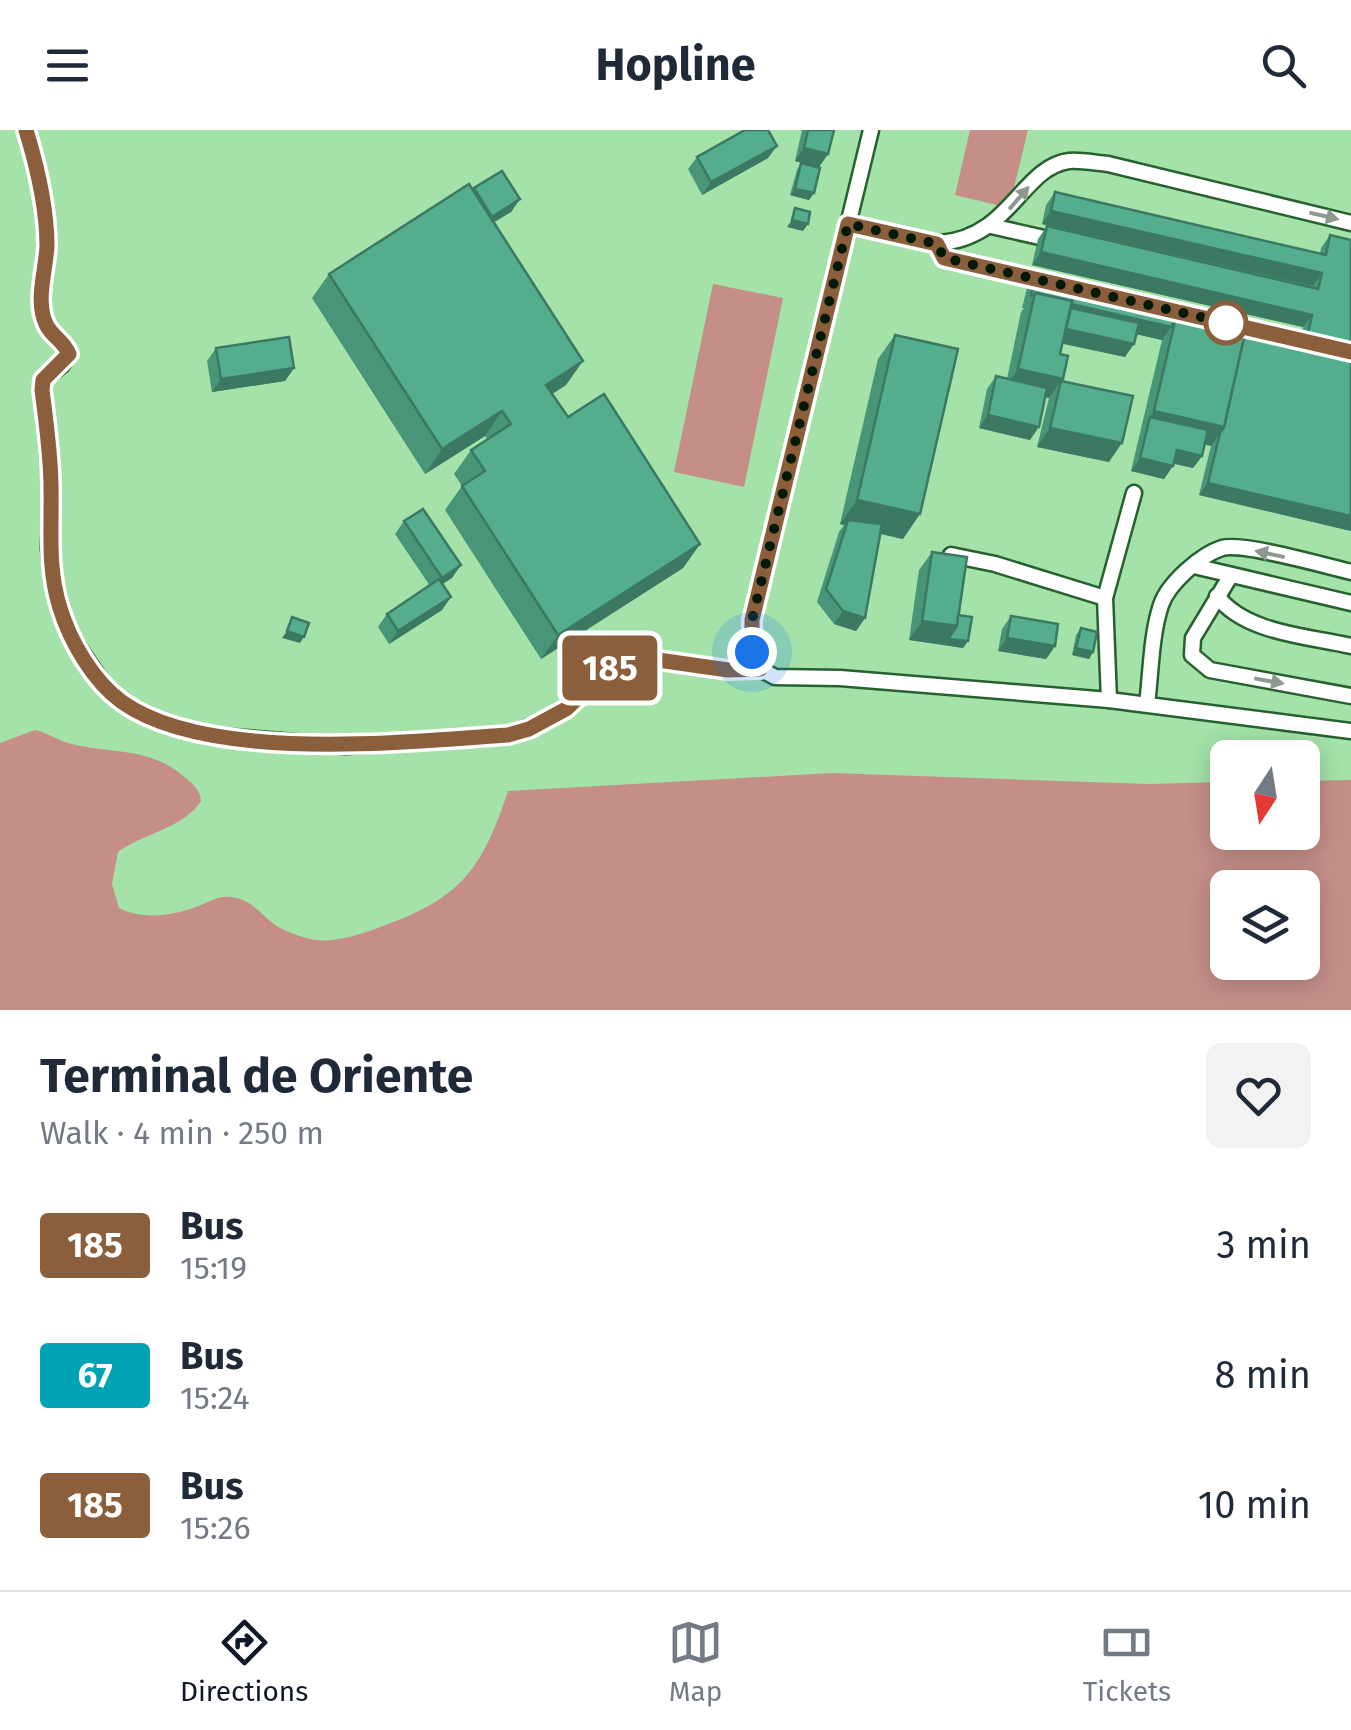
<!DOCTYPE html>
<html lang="en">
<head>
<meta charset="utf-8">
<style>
	body { margin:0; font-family:"Fira Sans",sans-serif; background:#f2f2f3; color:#1f2937; height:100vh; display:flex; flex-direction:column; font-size:38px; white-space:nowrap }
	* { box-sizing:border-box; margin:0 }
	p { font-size:32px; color:#747a83 }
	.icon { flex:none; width:55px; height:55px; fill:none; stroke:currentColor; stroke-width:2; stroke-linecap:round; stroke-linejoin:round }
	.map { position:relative; height:880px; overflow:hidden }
	.sheet { display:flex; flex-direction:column; background:#fff; flex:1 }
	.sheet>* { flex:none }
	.badge { padding:0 20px; border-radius:8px; font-size:35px; line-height:65px }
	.needle { width:65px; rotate:192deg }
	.fabs { position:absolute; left:1210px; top:610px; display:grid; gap:20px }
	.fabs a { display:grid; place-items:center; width:110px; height:110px; border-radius:15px; background:#fff; box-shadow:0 5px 25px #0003; font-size:50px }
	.you { position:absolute; width:50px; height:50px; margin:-25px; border:8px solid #fff; border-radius:50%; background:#1a73e8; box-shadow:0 0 0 15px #1a73e833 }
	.map>.badge { position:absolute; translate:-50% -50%; box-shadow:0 0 0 5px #fff }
	.round { display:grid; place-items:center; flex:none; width:105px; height:105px; border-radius:15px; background:#f2f2f3 }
	.headline { display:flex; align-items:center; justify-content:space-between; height:170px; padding:0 40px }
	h1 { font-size:48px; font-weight:700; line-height:75px }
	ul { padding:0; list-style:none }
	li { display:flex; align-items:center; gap:30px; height:130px; padding:0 40px }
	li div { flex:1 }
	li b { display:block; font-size:38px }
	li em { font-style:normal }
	li .badge { min-width:110px; font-weight:700; text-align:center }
	header { display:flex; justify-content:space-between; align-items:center; height:130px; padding:0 40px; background:#fff; font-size:45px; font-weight:700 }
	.menu { display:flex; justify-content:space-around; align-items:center; height:140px; border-top:2px solid #e0e1e3; background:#fff; font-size:28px; color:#747a83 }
	.menu a { display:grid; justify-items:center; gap:5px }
	.menu .current { color:#111827 }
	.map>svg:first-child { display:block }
	.green { fill:#c58f88; fill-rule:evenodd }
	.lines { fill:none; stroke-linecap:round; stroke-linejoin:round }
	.service-casing { stroke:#26612f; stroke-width:19 }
	.service { stroke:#fff; stroke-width:14 }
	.wall { fill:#489578 }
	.shaded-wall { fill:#3b7962 }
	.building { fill:#54ad8c; stroke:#3b7962; stroke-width:2.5 }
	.oneway { fill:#8d988f }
	.line-casing { stroke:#fff; stroke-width:22 }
	.line { stroke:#8b5e3c; stroke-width:15 }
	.walk { stroke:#021906; stroke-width:10; stroke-dasharray:0 18 }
	.stop-dot { fill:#fff; stroke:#8b5e3c; stroke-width:5 }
</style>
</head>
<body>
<header><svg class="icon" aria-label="menu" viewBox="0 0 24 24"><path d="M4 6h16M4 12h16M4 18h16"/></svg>Hopline<svg class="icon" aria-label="search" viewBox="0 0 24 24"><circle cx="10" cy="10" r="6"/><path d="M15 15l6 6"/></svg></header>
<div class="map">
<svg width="1351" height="880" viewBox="0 0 1351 880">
	<rect width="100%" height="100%" fill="#a4e2aa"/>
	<!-- green -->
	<g class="green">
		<path d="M 970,0 L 1028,0 L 1009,78 L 955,65 Z"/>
		<path d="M 713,154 L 783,168 L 744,357 L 674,342 Z"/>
		<path d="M 35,600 C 48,603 59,611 72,614 C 112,624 150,617 183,646 C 192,653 200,659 201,671 C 184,698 144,703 118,722 L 112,754 L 119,778 C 146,791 175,785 201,775 C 211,771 219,766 230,767 C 252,769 259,783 274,794 C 283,801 299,806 310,809 C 331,814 358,805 378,798 C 459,769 481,743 508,661 L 832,643 L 1148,654 L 1227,652 L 1228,702 L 1302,702 L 1303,651 L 1351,650 L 1351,880 L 0,880 L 0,613 ZM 1228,758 L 1302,758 L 1302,832 L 1228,832 Z"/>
	</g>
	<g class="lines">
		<!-- service casing -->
		<g class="service-casing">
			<g id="service">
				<path d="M 26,0 C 37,36 47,78 47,116 C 46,140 35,171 46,194 C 51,207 64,211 69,224 L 62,235 L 43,250 L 42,260 L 51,359 L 49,419 L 52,444 L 68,502 L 102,552 L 120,571 L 169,596 L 220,606 L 346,616 L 508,605 L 548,590 L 566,579 L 610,537 L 651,529 L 728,540 L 760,539 L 775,547 L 840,548 L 1109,570 L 1351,601"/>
				<path d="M 848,94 C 872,99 919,114 940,113 C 1010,108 1022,37 1069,31 C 1081,30 1096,33 1108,34 L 1351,93"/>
				<path d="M 991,96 L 1053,110"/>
				<path d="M 937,114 L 944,128 L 1049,153"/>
				<path d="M 951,425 L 995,434 L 1105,468"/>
				<path d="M 1194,436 L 1351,473"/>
				<path d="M 1231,445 L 1193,508 L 1192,525 L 1210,540 L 1351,566"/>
				<path d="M 1217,466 C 1245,503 1307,506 1351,516"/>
				<path d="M 760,539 L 752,522 L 752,490 L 871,0"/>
				<path d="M 1109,570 L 1105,468 L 1134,363"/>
				<path d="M 1147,574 C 1151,543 1151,505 1161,475 C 1168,454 1200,425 1222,418 C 1243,412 1326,436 1351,442"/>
			</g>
		</g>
		<!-- service -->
		<use href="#service" class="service"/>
	</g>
	<!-- wall -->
	<g class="wall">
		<path d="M 768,0 L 768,28 L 702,65 L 688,39 L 697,27 Z"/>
		<path d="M 802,0 L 835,0 L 828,24 L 819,37 L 795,31 Z"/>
		<path d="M 801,33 L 814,63 L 809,70 L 790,65 L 797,40 Z"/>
		<path d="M 474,58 L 520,69 L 511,82 L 494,92 L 566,255 L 552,264 L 568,287 L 700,414 L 683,438 L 541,529 L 445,380 L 462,356 L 454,344 L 471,320 L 487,309 L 485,306 L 425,344 L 312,168 L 329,144 Z"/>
		<path d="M 1055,62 L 1320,124 L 1321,118 L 1330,105 L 1351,110 L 1351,401 L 1199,365 L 1211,316 L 1205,314 L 1202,326 L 1193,338 L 1174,334 L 1164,349 L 1131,341 L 1162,210 L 1136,204 L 1125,227 L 1063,213 L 1060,224 L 1063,249 L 1062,251 L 1109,332 L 1037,317 L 1049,268 L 1045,267 L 1030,310 L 979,298 L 987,259 L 996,246 L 1007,249 L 1021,182 L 1024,178 L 1022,178 L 1028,154 L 1037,141 L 1302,202 L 1303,197 L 1032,135 L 1038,109 L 1047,96 L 1313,157 L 1042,94 L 1046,75 Z"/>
		<path d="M 895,205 L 903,409 L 881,404 L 865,488 L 856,501 L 834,494 L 817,472 L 839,402 L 844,395 L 840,394 L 878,229 Z"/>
		<path d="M 216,218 L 294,238 L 285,251 L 212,262 L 207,231 Z"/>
		<path d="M 404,391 L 452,448 L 442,454 L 442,480 L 389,514 L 378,497 L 387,484 L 430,456 L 395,404 Z"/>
		<path d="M 932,422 L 968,511 L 963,518 L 909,510 L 919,440 Z"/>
		<path d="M 1011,486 L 1055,516 L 1046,529 L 998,521 L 1002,499 Z"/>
		<path d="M 1081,498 L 1093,522 L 1089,529 L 1072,525 L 1076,505 Z"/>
	</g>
	<!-- shaded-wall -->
	<g class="shaded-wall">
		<path d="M 777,16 L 768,28 L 702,65 L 711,52 Z"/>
		<path d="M 804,18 L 828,24 L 819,37 L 795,31 Z"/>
		<path d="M 795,59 L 814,63 L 809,70 L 790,65 Z"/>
		<path d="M 520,69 L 511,82 L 483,99 L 492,87 Z"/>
		<path d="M 1051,81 L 1322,143 L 1313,156 L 1042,94 Z"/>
		<path d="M 792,90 L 808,94 L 803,101 L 787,97 Z"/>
		<path d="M 1041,122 L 1312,185 L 1303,197 L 1032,135 Z"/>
		<path d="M 1034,165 L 1171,197 L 1162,210 L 1065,188 Z"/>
		<path d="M 1063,199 L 1134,214 L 1125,227 L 1054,212 Z"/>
		<path d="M 583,231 L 566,255 L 529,279 L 546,255 Z"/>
		<path d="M 294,238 L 285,251 L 212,262 L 221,249 Z"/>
		<path d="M 1018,239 L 1063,249 L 1060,255 L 1061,251 L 1049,268 L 1005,258 Z"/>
		<path d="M 502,281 L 485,306 L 425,344 L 442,319 Z"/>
		<path d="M 1154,281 L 1224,297 L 1211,316 L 1146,301 L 1150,287 Z"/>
		<path d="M 988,285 L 1039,297 L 1030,310 L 979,298 Z"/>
		<path d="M 1050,298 L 1122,313 L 1109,332 L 1037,317 Z"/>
		<path d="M 1177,320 L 1202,326 L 1193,338 L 1168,332 Z"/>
		<path d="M 1140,328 L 1173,336 L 1164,349 L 1131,341 Z"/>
		<path d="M 1208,353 L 1351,386 L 1351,401 L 1199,365 Z"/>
		<path d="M 857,370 L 920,384 L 903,409 L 846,396 L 848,390 L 844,395 L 840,394 Z"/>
		<path d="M 700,414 L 683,438 L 541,529 L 558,505 Z"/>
		<path d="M 461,435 L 452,448 L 433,460 L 442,448 Z"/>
		<path d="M 451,467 L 442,480 L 389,514 L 398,501 Z"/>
		<path d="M 843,481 L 865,488 L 856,501 L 834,494 Z"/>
		<path d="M 922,491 L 957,496 L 944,515 L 909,510 Z"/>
		<path d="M 287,501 L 304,507 L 300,513 L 282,508 Z"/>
		<path d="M 1007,508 L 1055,516 L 1046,529 L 998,521 Z"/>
		<path d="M 948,509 L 968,511 L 963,518 L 944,515 Z"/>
		<path d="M 1076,518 L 1093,522 L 1089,529 L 1072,525 Z"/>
	</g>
	<!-- building -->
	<g class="building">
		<path d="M 745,0 L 768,0 L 777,16 L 711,52 L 697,27 Z"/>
		<path d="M 808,0 L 834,0 L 828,24 L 804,18 Z"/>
		<path d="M 801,33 L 820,38 L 814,63 L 795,59 Z"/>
		<path d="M 502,41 L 520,69 L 492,87 L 474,58 Z"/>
		<path d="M 469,54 L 583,231 L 546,255 L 568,287 L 604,264 L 700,414 L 558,505 L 462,356 L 485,341 L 471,320 L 511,294 L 502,281 L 442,319 L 329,144 Z"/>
		<path d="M 1055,62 L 1326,125 L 1330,105 L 1351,110 L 1351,386 L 1208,353 L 1220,303 L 1224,297 L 1244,207 L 1175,191 L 1171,197 L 1071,174 L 1072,171 L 1035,163 L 1034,165 L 1031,165 L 1037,141 L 1308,203 L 1312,185 L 1041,122 L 1047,96 L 1318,159 L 1322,143 L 1051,81 Z"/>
		<path d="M 795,78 L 810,82 L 808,94 L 792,90 Z"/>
		<path d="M 1035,163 L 1072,171 L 1060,224 L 1068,226 L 1063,249 L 1018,239 Z"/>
		<path d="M 1071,178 L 1139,193 L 1134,214 L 1066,199 Z"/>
		<path d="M 1175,191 L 1244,207 L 1224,297 L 1154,281 Z"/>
		<path d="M 895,205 L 958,219 L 920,384 L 857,370 Z"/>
		<path d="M 289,207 L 294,238 L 221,249 L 216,218 Z"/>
		<path d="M 996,246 L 1047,258 L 1039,297 L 988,285 Z"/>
		<path d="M 1061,251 L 1133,266 L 1122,313 L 1050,298 Z"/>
		<path d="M 1150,287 L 1208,300 L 1202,326 L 1177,320 L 1173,336 L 1140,328 Z"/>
		<path d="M 423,379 L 461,435 L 442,448 L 404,391 Z"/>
		<path d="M 848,390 L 882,394 L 865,488 L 843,481 L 826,459 Z"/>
		<path d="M 932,422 L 967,427 L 957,496 L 922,491 Z"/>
		<path d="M 439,449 L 451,467 L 398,501 L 387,484 Z"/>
		<path d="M 958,485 L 972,487 L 968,511 L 948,509 L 957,496 Z"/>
		<path d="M 1011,486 L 1058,494 L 1055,516 L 1007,508 Z"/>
		<path d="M 292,487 L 309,493 L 304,507 L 287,501 Z"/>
		<path d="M 1081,498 L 1097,502 L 1093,522 L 1076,518 Z"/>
	</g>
	<!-- one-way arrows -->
	<defs><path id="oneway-solid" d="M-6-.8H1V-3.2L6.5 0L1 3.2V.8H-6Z" transform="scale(2.5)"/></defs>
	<g class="oneway">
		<use href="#oneway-solid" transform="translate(1019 68) rotate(-49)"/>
		<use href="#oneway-solid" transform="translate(1324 86) rotate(13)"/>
		<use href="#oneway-solid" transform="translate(1270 424) rotate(-168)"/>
		<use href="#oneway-solid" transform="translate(1269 551) rotate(10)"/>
	</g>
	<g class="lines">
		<!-- line casing -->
		<g class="line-casing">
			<path id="line" d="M 26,0 C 37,36 47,78 47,116 C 46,140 35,171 46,194 C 51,206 64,211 69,224 L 43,250 L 42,260 C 46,292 51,325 51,358 C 52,399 47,437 60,478 C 70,511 93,551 122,572 C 208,633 406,612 508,605 L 529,599 L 566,579 L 610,537 L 623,533 L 651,529 L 728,540 L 760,539 L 752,522 L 752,490 L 848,94 L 937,114 L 944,128 L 1351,222"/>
		</g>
		<!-- line -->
		<use href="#line" class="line"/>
		<!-- walk -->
		<path class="walk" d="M 752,522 L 752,490 L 848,94 L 937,114 L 944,128 L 1240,196 L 1226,193"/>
	</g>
	<!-- markers -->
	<circle class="stop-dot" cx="1226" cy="193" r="20"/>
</svg>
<div class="fabs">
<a><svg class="needle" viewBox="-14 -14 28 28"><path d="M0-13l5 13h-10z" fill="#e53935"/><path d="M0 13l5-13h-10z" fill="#747a83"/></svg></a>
<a><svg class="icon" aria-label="layers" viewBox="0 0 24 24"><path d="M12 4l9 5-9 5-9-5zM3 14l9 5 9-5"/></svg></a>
</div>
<div class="you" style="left:752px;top:522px"></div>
<b class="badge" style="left:610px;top:538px;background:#8b5e3c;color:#fff">185</b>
</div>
<section class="sheet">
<div class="headline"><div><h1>Terminal de Oriente</h1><p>Walk · 4 min · 250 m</p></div><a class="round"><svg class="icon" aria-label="heart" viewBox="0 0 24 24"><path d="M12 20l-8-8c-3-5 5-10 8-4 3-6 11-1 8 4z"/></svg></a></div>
<ul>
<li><span class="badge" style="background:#8b5e3c;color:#fff">185</span><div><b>Bus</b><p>15:19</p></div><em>3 min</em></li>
<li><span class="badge" style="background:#00a3b4;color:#fff">67</span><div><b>Bus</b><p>15:24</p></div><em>8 min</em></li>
<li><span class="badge" style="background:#8b5e3c;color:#fff">185</span><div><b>Bus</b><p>15:26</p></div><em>10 min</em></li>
</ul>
</section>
<nav class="menu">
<a class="current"><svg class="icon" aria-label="directions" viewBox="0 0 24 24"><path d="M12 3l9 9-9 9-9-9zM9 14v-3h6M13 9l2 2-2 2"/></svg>Directions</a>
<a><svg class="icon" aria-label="map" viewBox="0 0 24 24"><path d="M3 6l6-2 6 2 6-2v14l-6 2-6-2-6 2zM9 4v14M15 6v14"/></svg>Map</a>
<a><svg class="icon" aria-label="tickets" viewBox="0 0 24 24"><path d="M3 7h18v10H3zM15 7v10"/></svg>Tickets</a>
</nav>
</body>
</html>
